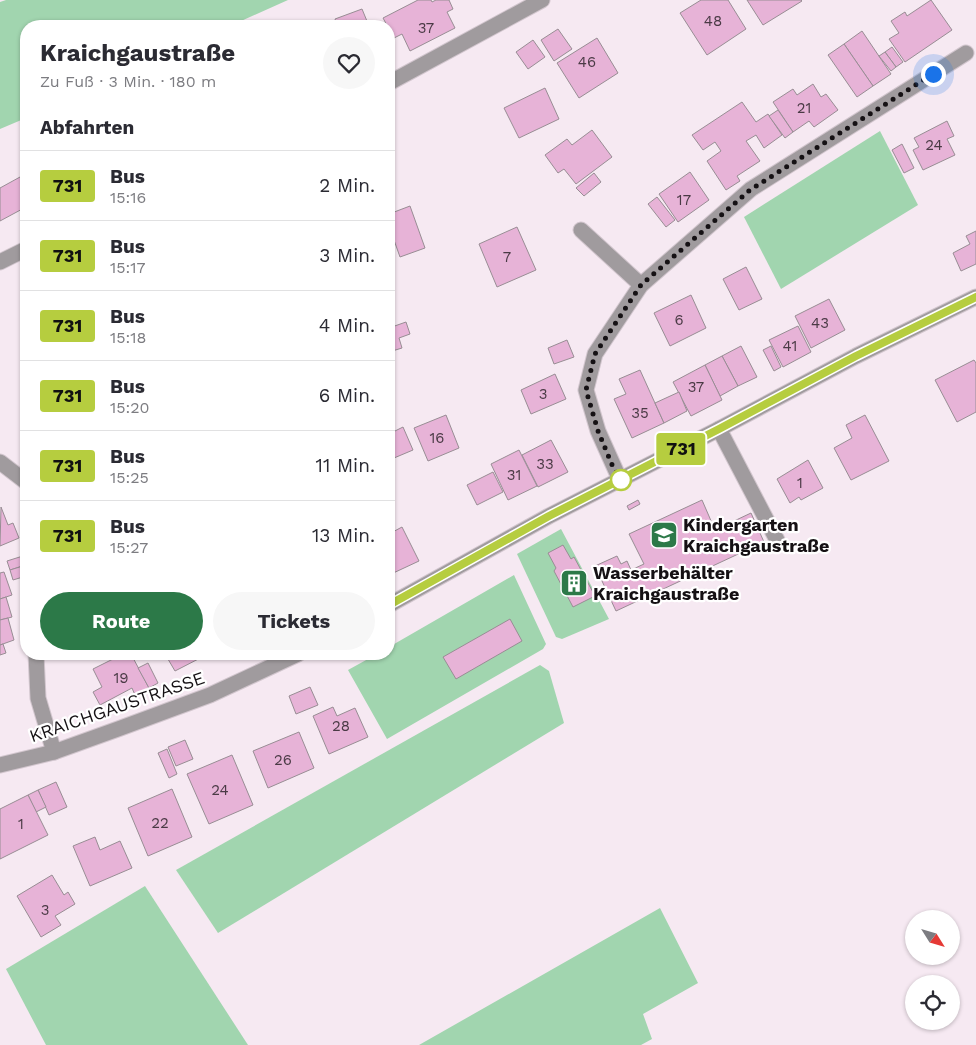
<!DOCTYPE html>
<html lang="de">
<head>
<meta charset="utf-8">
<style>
	body { margin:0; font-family:"Work Sans",sans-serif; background:#f7f7f7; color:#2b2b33; height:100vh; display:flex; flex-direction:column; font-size:19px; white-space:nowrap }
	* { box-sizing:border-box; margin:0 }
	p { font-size:16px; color:#7c7c81 }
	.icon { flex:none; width:28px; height:28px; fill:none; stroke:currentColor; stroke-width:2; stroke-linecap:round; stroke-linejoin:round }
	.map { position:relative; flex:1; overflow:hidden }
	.side { position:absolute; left:20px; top:20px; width:375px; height:640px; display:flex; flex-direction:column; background:#fff; border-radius:20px; box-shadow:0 1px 4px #0004 }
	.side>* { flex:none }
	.badge { padding:0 10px; border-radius:4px; font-size:18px; line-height:32px }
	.needle { width:32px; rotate:127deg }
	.buttons { position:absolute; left:905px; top:910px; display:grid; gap:10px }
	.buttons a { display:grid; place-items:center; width:55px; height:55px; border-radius:50%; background:#fff; box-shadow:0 1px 4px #0004; font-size:25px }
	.you { position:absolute; width:25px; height:25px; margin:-12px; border:4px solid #fff; border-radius:50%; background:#1a73e8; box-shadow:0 0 0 8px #1a73e833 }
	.map>.badge { position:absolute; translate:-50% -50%; box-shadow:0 0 0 2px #fff }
	h2 { padding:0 20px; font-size:19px; line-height:45px }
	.round { display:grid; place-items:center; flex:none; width:52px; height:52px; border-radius:26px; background:#f7f7f7 }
	.head { display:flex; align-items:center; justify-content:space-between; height:85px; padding:0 20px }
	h1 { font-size:24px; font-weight:700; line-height:38px }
	.button { display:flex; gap:10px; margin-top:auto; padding:10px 20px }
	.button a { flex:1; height:58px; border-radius:30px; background:#2c7948; color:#fff; font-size:20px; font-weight:700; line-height:58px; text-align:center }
	.button a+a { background:#f7f7f7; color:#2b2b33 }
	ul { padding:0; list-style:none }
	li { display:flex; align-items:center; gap:15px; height:70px; padding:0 20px; border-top:1px solid #e1e1e2 }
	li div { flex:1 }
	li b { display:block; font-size:19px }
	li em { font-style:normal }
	li .badge { min-width:55px; font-weight:700; text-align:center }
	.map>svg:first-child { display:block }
	.green { fill:#a1d5af }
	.building { fill:#e7b3d7; stroke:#988d94 }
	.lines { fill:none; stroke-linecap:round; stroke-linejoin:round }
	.minor-casing { stroke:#d2c6ce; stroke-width:17 }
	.minor { stroke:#a09b9e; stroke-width:15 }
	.line-casing { stroke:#fff; stroke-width:11 }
	.line { stroke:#b6cd3f; stroke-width:8 }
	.walk { stroke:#151114; stroke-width:5; stroke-dasharray:0 9 }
	.stop-dot { fill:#fff; stroke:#b6cd3f; stroke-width:2.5 }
	.labels { text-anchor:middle; stroke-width:4.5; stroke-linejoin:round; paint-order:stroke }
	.number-label { font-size:15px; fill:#4a3a45 }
	.poi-label { font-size:18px; font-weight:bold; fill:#151114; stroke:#fff; text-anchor:start }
	.street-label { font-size:18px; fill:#151114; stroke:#fff }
</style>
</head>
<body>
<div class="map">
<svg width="976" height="1045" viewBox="0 0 976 1045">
	<rect width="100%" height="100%" fill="#f6e9f2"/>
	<!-- green -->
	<g class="green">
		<path d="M 6,0 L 288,0 L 230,26 L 26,26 L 26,118 L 0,129 L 0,2 Z"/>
		<path d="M 880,131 L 918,205 L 781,289 L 744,217 Z"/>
		<path d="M 561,529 L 609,619 L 562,639 L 556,637 L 517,554 Z"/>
		<path d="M 514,575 L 546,644 L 543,649 L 387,739 L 348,670 L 377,654 L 389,654 L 389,647 Z"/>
		<path d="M 540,665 L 549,671 L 564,723 L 218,933 L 176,870 Z"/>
		<path d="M 145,886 L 248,1045 L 46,1045 L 6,969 Z"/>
		<path d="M 660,908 L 698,983 L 643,1014 L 652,1039 L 641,1045 L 419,1045 Z"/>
	</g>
	<!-- building -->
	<g class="building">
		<path d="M 418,0 L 431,0 L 432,2 L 436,0 L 449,0 L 453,9 L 447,12 L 455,28 L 410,51 L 402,34 L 394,38 L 383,18 Z"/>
		<path d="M 701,0 L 728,0 L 746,29 L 707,55 L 680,13 Z"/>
		<path d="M 747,0 L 801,0 L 802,1 L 763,25 Z"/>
		<path d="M 931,0 L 952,30 L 905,62 L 889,39 L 899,33 L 891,21 L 905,12 L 907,16 Z"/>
		<path d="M 362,9 L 369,26 L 337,26 L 335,19 Z"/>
		<path d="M 558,29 L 572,49 L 554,61 L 541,40 Z"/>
		<path d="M 862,31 L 891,74 L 873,86 L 844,44 Z"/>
		<path d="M 597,38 L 618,73 L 579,98 L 557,63 Z"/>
		<path d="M 533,40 L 545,57 L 528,69 L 516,52 Z"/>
		<path d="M 844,44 L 873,86 L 857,97 L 828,55 Z"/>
		<path d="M 892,47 L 903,62 L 896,67 L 885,52 Z"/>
		<path d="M 885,52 L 896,67 L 891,71 L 879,56 Z"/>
		<path d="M 813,84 L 821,97 L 826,94 L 838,110 L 814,127 L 809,121 L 793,132 L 773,102 L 793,89 L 797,95 Z"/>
		<path d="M 545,88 L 559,119 L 519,138 L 504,108 Z"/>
		<path d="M 742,102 L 756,122 L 768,114 L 782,135 L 764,148 L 756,135 L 746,141 L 760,161 L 737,176 L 740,181 L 726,190 L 707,161 L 721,151 L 715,142 L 703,150 L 692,135 Z"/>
		<path d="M 778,110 L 793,132 L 785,138 L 769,116 Z"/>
		<path d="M 947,121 L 954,136 L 947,139 L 955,155 L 923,170 L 913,150 L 919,147 L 914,138 Z"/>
		<path d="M 592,130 L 612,157 L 576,184 L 564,169 L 558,173 L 545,155 L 567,139 L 572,145 Z"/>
		<path d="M 902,144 L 914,168 L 904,173 L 892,150 Z"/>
		<path d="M 690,172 L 709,200 L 678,222 L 659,194 Z"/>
		<path d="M 594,173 L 601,182 L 584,196 L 576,188 Z"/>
		<path d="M 20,177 L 26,189 L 26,207 L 0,221 L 0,188 Z"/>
		<path d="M 657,197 L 675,220 L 666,227 L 648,204 Z"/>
		<path d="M 410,206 L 425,248 L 400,257 L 389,226 L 389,214 Z"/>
		<path d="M 517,227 L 536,270 L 497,287 L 479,244 Z"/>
		<path d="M 976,231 L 976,264 L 961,271 L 953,253 L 970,244 L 966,236 Z"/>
		<path d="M 746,267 L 762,299 L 739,310 L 723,279 Z"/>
		<path d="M 691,295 L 706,328 L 670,346 L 654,313 Z"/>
		<path d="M 829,299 L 845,330 L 811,348 L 795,316 Z"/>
		<path d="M 406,322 L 410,334 L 399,338 L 402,348 L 389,352 L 389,328 Z"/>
		<path d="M 798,326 L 811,352 L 783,367 L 769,340 Z"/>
		<path d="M 567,340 L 574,357 L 554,364 L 548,348 Z"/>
		<path d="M 741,346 L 757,377 L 738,386 L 722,356 Z"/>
		<path d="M 771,346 L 781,367 L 774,371 L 763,350 Z"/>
		<path d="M 722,356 L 738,386 L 720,396 L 705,365 Z"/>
		<path d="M 974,360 L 976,363 L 976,412 L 957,422 L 935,380 Z"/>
		<path d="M 705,365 L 722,400 L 691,416 L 673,382 Z"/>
		<path d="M 640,370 L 664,423 L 632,438 L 614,399 L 626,394 L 619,379 Z"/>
		<path d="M 555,374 L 566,399 L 531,414 L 521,390 Z"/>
		<path d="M 679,392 L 687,411 L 664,423 L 655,403 Z"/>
		<path d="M 446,415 L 459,448 L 428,461 L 414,428 Z"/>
		<path d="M 865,415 L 889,461 L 851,480 L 834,448 L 852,438 L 846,425 Z"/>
		<path d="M 403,427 L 413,450 L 394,458 L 389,445 L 389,434 Z"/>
		<path d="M 551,440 L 568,472 L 538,487 L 522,455 Z"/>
		<path d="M 519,450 L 537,486 L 508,500 L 491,464 Z"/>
		<path d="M 808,460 L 823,488 L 801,500 L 799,497 L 790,503 L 777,479 Z"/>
		<path d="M 493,472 L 503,492 L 477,505 L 467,485 Z"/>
		<path d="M 638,500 L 640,504 L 629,510 L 627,506 Z"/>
		<path d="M 702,500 L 715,530 L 751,513 L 764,542 L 616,611 L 595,566 L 617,556 L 621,564 L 627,561 L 631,570 L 644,564 L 629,534 Z"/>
		<path d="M 1,507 L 8,525 L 13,523 L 19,538 L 0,546 Z"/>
		<path d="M 402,527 L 419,561 L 389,575 L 389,534 Z"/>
		<path d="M 563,545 L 571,559 L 574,557 L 595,596 L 573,607 L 554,571 L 556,568 L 548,553 Z"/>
		<path d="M 26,555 L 26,565 L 10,570 L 7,561 Z"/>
		<path d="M 26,565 L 26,576 L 13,580 L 10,570 Z"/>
		<path d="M 4,572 L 12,595 L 0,599 L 0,573 Z"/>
		<path d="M 6,597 L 12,617 L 0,620 L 0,599 Z"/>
		<path d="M 8,618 L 14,640 L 0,645 L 0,620 Z"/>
		<path d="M 510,619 L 522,641 L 456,679 L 443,657 Z"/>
		<path d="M 3,644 L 6,653 L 0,655 L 0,645 Z"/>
		<path d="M 123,654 L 131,654 L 149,688 L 135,695 L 132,688 L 100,705 L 93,692 L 102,687 L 93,669 Z"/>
		<path d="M 165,654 L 208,654 L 175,671 Z"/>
		<path d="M 148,663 L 158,683 L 149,688 L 138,668 Z"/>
		<path d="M 310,687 L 318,705 L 296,714 L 289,696 Z"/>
		<path d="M 333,707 L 337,716 L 355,708 L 368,737 L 329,754 L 313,716 Z"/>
		<path d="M 299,732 L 314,768 L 268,788 L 253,751 Z"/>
		<path d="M 185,740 L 193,759 L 176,766 L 168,747 Z"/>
		<path d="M 167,749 L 177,774 L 169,778 L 158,753 Z"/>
		<path d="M 232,755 L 253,805 L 209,824 L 187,774 Z"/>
		<path d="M 56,782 L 67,807 L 49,815 L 38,790 Z"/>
		<path d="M 172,789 L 192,837 L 148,856 L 128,808 Z"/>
		<path d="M 38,790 L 46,807 L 36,812 L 28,795 Z"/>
		<path d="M 28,795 L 48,835 L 0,859 L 0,809 Z"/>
		<path d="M 95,837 L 100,850 L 120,841 L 132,868 L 90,886 L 73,846 Z"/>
		<path d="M 52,875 L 64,895 L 68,892 L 75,904 L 55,916 L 61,925 L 41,937 L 17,896 Z"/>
	</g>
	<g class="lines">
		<!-- minor casing -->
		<g class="minor-casing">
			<g id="minor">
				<path d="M 389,83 L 542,0"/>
				<path d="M 581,230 L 641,285"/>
				<path d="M 0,262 L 26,249"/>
				<path d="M 719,429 L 777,540"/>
				<path d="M 0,462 L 26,482"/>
				<path d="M 620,480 L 598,431 L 586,390 L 595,354 L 641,285 L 751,189 L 966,53"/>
				<path d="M 389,605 L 549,516 L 719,429 L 856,356 L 976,297"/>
				<path d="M 36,654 L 38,698 L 54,752"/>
				<path d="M 0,765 L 54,752 L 118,729 L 210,695 L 298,654"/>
			</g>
		</g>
		<!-- minor -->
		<use href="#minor" class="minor"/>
	</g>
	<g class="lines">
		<!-- line casing -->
		<g class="line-casing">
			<path id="line" d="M 389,605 L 549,516 L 719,429 L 856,356 L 976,297"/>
		</g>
		<!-- line -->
		<use href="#line" class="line"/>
		<!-- walk -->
		<path class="walk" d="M 621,480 L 613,467 L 598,431 L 586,390 L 595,354 L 641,285 L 750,190 L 933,74"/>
	</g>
	<!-- icons -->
	<defs>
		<g id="school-square" transform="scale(1.4375)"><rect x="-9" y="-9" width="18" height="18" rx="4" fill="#2c7948" stroke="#fff"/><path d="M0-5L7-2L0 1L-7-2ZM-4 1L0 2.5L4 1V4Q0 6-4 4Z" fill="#fff"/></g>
		<g id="building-square" transform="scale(1.4375)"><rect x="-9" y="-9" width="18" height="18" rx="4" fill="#2c7948" stroke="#fff"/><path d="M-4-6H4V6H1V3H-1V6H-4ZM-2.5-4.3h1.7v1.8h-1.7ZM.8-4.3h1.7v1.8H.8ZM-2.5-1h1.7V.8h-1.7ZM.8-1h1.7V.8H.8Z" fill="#fff"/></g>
	</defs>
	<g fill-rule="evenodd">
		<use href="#school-square" x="664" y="535"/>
		<use href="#building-square" x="574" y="583"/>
	</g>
	<!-- markers -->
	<circle class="stop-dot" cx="621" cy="480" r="10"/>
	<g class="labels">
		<!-- number labels -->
		<g class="number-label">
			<text x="713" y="26">48</text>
			<text x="426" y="33">37</text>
			<text x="587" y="67">46</text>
			<text x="804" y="113">21</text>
			<text x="934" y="150">24</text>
			<text x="684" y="205">17</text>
			<text x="507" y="262">7</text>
			<text x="679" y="325">6</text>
			<text x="820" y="328">43</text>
			<text x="790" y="351">41</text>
			<text x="696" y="392">37</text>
			<text x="543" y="399">3</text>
			<text x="640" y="418">35</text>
			<text x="437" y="443">16</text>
			<text x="545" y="469">33</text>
			<text x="514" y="480">31</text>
			<text x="800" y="488">1</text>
			<text x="121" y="683">19</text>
			<text x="341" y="731">28</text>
			<text x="283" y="765">26</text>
			<text x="220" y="795">24</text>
			<text x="160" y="828">22</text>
			<text x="21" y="829">1</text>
			<text x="45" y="915">3</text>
		</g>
		<!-- poi labels -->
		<g class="poi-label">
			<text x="683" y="531">Kindergarten<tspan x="683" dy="21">Kraichgaustraße</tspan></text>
			<text x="593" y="579">Wasserbehälter<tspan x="593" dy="21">Kraichgaustraße</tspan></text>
		</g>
		<!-- street labels -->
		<g class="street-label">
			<text transform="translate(117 707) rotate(-19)" y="6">KRAICHGAUSTRASSE</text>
		</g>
	</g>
</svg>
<div class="buttons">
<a><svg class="needle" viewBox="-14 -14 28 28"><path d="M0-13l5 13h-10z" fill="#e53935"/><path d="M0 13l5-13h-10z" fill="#7c7c81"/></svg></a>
<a><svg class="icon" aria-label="locate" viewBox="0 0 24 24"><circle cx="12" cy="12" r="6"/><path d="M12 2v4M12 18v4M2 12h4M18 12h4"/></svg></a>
</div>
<div class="you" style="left:933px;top:74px"></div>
<b class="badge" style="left:681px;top:449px;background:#b6cd3f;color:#111">731</b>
<section class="side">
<div class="head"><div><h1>Kraichgaustraße</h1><p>Zu Fuß · 3 Min. · 180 m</p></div><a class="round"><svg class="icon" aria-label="heart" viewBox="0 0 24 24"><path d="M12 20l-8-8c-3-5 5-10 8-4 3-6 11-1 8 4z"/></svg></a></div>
<h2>Abfahrten</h2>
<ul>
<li><span class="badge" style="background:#b6cd3f;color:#111">731</span><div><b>Bus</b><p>15:16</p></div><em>2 Min.</em></li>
<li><span class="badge" style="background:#b6cd3f;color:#111">731</span><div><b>Bus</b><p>15:17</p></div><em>3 Min.</em></li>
<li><span class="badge" style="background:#b6cd3f;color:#111">731</span><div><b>Bus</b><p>15:18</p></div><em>4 Min.</em></li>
<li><span class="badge" style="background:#b6cd3f;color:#111">731</span><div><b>Bus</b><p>15:20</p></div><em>6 Min.</em></li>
<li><span class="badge" style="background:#b6cd3f;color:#111">731</span><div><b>Bus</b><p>15:25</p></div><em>11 Min.</em></li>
<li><span class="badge" style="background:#b6cd3f;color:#111">731</span><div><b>Bus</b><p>15:27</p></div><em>13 Min.</em></li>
</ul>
<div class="button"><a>Route</a><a>Tickets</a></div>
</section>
</div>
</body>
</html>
